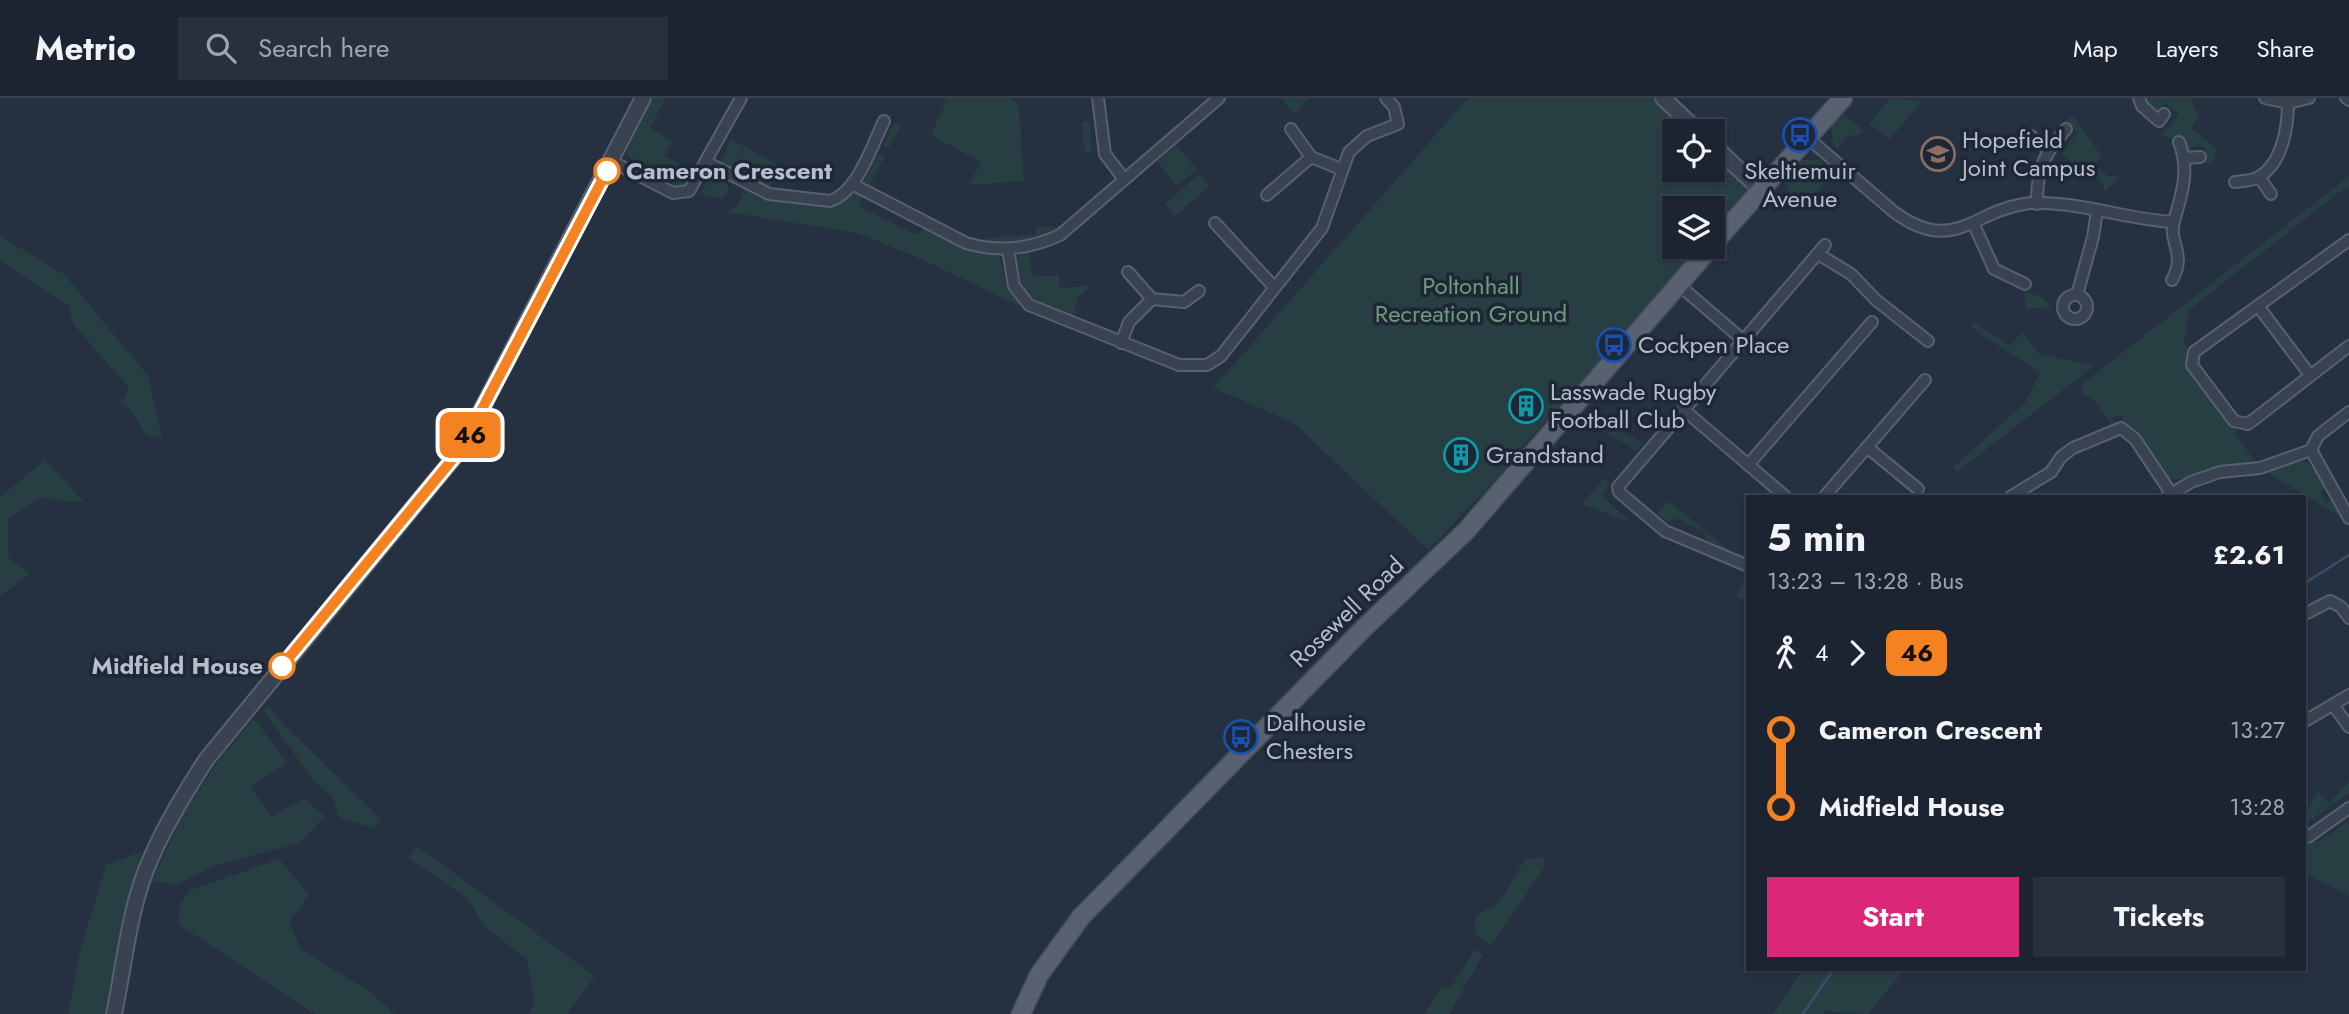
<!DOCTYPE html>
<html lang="en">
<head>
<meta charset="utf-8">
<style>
	body { margin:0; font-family:Jost,sans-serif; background:#29303d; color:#f1f3f6; height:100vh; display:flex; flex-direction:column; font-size:26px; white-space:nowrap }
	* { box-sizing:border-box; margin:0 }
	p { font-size:23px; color:#a0a4ab }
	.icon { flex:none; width:38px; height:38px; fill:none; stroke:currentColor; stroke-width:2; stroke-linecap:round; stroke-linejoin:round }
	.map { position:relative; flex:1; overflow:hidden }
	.panel { position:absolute; left:1746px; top:397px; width:560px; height:476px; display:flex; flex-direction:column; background:#1c2431; border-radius:0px; box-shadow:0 2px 5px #0004,0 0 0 2px #3a414d }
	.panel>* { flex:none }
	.badge { padding:0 14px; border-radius:10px; font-size:24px; line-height:46px }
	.buttons { position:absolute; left:1662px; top:21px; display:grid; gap:14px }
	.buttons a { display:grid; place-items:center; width:63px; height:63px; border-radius:0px; background:#1c2431; box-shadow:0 2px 5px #0004,0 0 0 2px #3a414d; font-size:35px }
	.map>.badge { position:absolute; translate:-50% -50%; box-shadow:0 0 0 4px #fff }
	.legs { display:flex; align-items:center; gap:10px; height:77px; padding:0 21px; font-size:23px }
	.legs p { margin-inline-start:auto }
	.headline { display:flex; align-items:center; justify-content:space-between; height:119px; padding:0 21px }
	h1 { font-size:38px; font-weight:700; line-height:52px }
	.button { display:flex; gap:14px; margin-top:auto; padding:14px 21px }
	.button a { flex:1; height:80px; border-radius:0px; background:#db2777; color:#fff; font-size:28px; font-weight:700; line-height:80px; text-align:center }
	.button a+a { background:#29303d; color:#f1f3f6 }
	ul { padding:0 21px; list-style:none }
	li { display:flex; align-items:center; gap:24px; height:77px; font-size:26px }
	li i { display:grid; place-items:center; width:10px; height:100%; margin:0 9px; background:currentColor }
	li i::after { content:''; width:18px; height:18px; margin:-9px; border:5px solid; border-radius:50%; background:#1c2431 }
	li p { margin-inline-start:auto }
	li:first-child i { background:linear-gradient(#0000 50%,currentColor 0) }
	li:last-child i { background:linear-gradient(currentColor 50%,#0000 0) }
	header { display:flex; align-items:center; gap:42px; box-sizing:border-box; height:98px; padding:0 35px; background:#1c2431; border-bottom:2px solid #3a414d }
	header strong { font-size:33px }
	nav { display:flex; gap:38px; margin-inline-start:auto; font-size:24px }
	.search { width:490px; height:63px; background:#29303d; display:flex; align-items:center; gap:18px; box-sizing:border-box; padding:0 24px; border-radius:0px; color:#a0a4ab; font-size:26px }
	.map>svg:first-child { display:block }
	.green { fill:#273e42 }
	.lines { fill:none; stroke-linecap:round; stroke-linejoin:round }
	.stream { stroke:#3b4d6a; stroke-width:2.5 }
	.minor-casing { stroke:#57606e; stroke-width:14 }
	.tertiary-casing { stroke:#57606e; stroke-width:18 }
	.primary-casing { stroke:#434b5a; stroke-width:21 }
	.minor { stroke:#394250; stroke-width:10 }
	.tertiary { stroke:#394250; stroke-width:14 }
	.primary { stroke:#576170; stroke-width:18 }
	.line-1-casing { stroke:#fff; stroke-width:16 }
	.line-1 { stroke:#f58220; stroke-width:10 }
	.stop-1-dot { fill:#fff; stroke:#f58220; stroke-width:3.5 }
	.labels { text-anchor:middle; stroke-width:7; stroke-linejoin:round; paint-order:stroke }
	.poi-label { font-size:24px; fill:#b6bdcb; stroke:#1e2736; text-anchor:start }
	.stop-label { font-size:24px; font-weight:bold; fill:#b6bdcb; stroke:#1e2736; text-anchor:start }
	.park-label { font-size:24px; fill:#6d9c79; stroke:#1e2736 }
	.street-label { font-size:24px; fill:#b6bdcb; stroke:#1e2736 }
</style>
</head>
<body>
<header>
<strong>Metrio</strong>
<div class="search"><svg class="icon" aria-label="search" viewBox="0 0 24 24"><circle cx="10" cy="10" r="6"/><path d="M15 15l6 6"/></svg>Search here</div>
<nav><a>Map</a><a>Layers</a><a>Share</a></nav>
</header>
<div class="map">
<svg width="2349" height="916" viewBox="0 0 2349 916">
	<rect width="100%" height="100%" fill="#253041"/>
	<!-- green -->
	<g class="green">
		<path d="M 648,0 L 666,0 L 650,30 L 673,43 L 665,58 L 691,73 L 692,77 L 685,88 C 674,89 665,82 655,77 C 606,53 629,39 648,0 Z"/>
		<path d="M 942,0 L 1012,0 L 1019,9 L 1024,83 L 968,87 L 981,64 L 931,37 L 946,4 Z"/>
		<path d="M 1281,0 L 1309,0 L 1294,16 Z"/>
		<path d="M 1468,0 L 1653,0 L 1689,33 L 1675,33 L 1675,72 L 1713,72 L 1713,57 L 1748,89 L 1713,130 L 1713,110 L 1675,110 L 1675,149 L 1697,149 L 1570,299 L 1512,359 L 1517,360 L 1428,452 L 1294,325 L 1213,290 Z"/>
		<path d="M 1890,0 L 1923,3 L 1890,41 L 1869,26 Z"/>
		<path d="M 2143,0 L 2190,0 L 2199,18 L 2191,30 L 2217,51 L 2213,65 L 2204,65 L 2207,61 L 2204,49 L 2194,48 L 2190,53 L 2183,40 L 2175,42 L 2161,38 L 2179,16 L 2165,5 L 2157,14 Z"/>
		<path d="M 1843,15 L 1868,36 L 1862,34 L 1856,40 L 1850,36 L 1838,51 L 1833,46 L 1831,28 Z"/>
		<path d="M 2072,17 L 2101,57 L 2095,67 L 2108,78 L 2121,77 L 2105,94 L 2103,86 L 2089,73 L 2082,74 L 2061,55 L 2078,34 L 2066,24 Z"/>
		<path d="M 1089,23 L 1092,55 L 1085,56 L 1082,24 Z"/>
		<path d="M 894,24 L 901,28 L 889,50 L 883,47 Z"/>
		<path d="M 731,41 L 781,69 L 770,89 L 720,65 Z"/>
		<path d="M 1176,47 L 1197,71 L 1177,88 L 1157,63 Z"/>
		<path d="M 879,55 L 885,58 L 870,87 L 863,84 Z"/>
		<path d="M 1802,62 L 1819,62 L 1832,74 L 1801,113 L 1781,100 L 1789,91 L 1783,84 Z"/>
		<path d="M 1199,76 L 1210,88 L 1175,118 L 1165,106 Z"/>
		<path d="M 2349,78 L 2349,92 L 2346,89 L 2189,212 L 2184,245 L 2190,253 L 2188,267 L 2237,332 L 2235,336 L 2255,363 L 2216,369 L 2177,382 L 2169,380 L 2136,334 L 2123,325 L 2122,318 L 2114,318 L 2112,327 L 2093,301 L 2082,296 L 2081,287 Z"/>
		<path d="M 713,79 L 720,80 L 728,87 L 727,97 L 722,101 L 701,96 L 707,83 Z"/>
		<path d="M 744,91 C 769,99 799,110 826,107 C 841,106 847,92 863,97 L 858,107 L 917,137 L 925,129 L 1000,159 L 1007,190 L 1020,208 L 921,161 L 857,135 L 727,114 L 738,106 Z"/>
		<path d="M 1062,128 C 1041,147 1007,148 981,144 L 980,141 L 1036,136 L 1037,129 Z"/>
		<path d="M 0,138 L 65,177 L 148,278 L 162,339 L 146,337 L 130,311 L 122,304 L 129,290 L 73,226 L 68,207 L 0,163 Z"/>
		<path d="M 1026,152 L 1030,153 L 1032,179 L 1059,177 L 1060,190 L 1091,187 L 1079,198 L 1073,217 C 1036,202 1021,203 1016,161 Z"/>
		<path d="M 2023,192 L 2041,199 L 2052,209 L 2027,211 Z"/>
		<path d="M 1972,223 L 2010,248 L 2022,234 L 2039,256 L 2094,268 L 1957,374 L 1953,369 L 2025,305 L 2040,275 L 1977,234 L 1973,230 Z"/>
		<path d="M 1594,315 L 1643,346 L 1636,353 L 1610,336 L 1592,318 Z"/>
		<path d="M 45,362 L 84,404 L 59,403 L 44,399 L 8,420 L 8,459 L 30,476 L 0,498 L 0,399 Z"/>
		<path d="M 2294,362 C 2312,359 2317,377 2325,391 L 2321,394 L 2327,405 L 2332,402 L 2349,434 L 2338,417 L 2266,374 Z"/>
		<path d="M 1604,380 L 1610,385 L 1601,397 L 1632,425 L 1582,406 Z"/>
		<path d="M 1669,403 L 1728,452 L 1706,444 L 1705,435 L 1677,420 L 1670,424 L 1659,419 L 1658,415 Z"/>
		<path d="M 1745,478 L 1748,478 L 1748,503 L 1736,498 Z"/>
		<path d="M 268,606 L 282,625 L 381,721 L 372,730 L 338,719 L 333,700 L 311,680 L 263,611 Z"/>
		<path d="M 254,620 L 287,665 L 251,689 L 271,719 L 304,700 L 325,718 L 300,745 L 216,767 L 175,787 L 152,783 L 182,718 L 216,666 Z"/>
		<path d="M 2349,683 L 2349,695 L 2305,726 L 2305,716 L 2318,695 L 2329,705 Z"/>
		<path d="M 2349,723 L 2349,798 L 2305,775 L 2305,738 L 2317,744 Z"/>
		<path d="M 417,748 L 595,878 L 567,916 L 528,916 L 535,905 L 527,862 L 483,827 L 469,802 L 409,760 Z"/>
		<path d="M 142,753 L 105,916 L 68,916 L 80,853 L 106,767 Z"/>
		<path d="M 1544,759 L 1544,770 L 1491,848 L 1475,836 L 1476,817 L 1499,805 L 1525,761 Z"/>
		<path d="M 279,761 L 309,796 L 289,825 L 301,851 L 369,893 L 395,916 L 315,916 L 179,827 L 180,806 L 190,792 Z"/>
		<path d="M 1475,851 L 1483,857 L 1449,916 L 1424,916 L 1442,889 L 1452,888 Z"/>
		<path d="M 1803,872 L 1904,872 L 1868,916 L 1824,913 L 1823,916 L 1773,916 Z"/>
	</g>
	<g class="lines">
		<!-- stream -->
		<g class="stream">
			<path d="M 2305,485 L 2349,457"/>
			<path d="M 1803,916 L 1833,872"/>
		</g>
		<!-- minor casing -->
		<g class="minor-casing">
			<g id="minor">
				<path d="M 1098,0 L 1105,56 L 1123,80"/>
				<path d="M 2139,0 L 2142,8 L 2159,23 L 2164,16"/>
				<path d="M 2265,0 L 2288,5 L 2309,0"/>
				<path d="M 2346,0 L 2349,2"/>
				<path d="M 1291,31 L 1311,59 L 1341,71"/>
				<path d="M 2031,38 L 2048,52"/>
				<path d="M 1808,40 L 1894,114 C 1953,157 1972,114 2024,106 C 2068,100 2128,122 2174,124"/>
				<path d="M 2186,60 L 2200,59"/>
				<path d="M 611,63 L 673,95 L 689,93 L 741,0"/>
				<path d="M 706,64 L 769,96 L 830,103 C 858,94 872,47 884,23"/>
				<path d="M 2259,79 L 2271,96"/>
				<path d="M 2235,84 C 2241,83 2251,83 2257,80 C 2282,67 2288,30 2288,5"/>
				<path d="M 852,86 L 966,145 C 999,155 1030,151 1060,137 L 1219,0"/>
				<path d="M 1267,97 L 1311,59"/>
				<path d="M 2037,106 C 2037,70 2043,58 2066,31"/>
				<path d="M 1215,125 L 1274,189"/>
				<path d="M 1974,127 L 1994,171 L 2025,186"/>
				<path d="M 2349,142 L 2194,254 L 2192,267 L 2234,323 L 2248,326 L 2349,248"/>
				<path d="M 1008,151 L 1014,188 L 1029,207 L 1179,267 L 1207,267 L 1221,258 L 1322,130 L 1349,54 L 1367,38 L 1398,26 L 1394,9 L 1386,0"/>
				<path d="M 1818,156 L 1851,176 L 1876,202 L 1928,243"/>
				<path d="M 1128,174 L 1152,201 L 1184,204 L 1199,193"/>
				<path d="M 2172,182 C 2187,155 2168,145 2174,123 C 2182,96 2190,71 2179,44"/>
				<path d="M 1679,187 L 1743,242"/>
				<circle cx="2075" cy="209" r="12"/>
				<path d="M 2077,197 L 2093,139 L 2097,113"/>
				<path d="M 2258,208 L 2310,277"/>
				<path d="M 1121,245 L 1129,224 L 1152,201"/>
				<path d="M 1683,311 L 1786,399"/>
				<path d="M 1867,349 L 1918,391"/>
				<path d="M 2311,352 L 2349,420"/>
				<path d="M 2311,352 L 2318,338 L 2349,314"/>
				<path d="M 1748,367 L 1872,224"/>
				<path d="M 1824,399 L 1925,282"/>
				<path d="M 2010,399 L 2051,374 L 2061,359 L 2073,350 L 2121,330 L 2135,341 L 2171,395"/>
				<path d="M 2166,399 L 2191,384 L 2220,374 L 2260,370 L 2311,352"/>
				<path d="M 1748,468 L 1665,433 L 1619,394 L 1618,389 L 1825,147"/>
				<path d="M 2305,516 L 2330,503 L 2341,509 L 2349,520"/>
				<path d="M 2333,607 L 2349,629"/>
				<path d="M 2305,623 L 2349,597"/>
				<path d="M 2308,739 L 2349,710"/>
			</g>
		</g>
		<!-- tertiary casing -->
		<g class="tertiary-casing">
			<g id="tertiary">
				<path d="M 1663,0 L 1698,33"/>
				<path d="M 1713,47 L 1761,92"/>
				<path d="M 114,916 C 125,864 129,809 151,760 C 166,725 186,693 206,662 L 461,351 L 643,0"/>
			</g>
		</g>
		<!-- primary casing -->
		<g class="primary-casing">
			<g id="primary">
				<path d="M 1713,146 L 1843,0"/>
				<path d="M 1021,916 L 1039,877 L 1081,819 L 1364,530 L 1466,433 L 1711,149"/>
			</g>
		</g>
		<!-- minor -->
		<use href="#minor" class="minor"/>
		<!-- tertiary -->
		<use href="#tertiary" class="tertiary"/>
		<!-- primary -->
		<use href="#primary" class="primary"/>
	</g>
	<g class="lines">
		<!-- line-1 casing -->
		<g class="line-1-casing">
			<path id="line-1" d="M 282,568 L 461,351 L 607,73"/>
		</g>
		<!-- line-1 -->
		<use href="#line-1" class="line-1"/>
	</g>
	<!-- icons -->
	<defs>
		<g id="bus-ring" transform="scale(1.75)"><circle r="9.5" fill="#1e2736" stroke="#1a4fb4" stroke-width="1.5"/><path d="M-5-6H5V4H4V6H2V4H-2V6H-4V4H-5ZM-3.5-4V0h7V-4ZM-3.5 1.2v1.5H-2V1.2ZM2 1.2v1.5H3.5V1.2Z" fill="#1a4fb4"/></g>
		<g id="school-ring" transform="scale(1.75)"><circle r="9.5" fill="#1e2736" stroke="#8d6e63" stroke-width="1.5"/><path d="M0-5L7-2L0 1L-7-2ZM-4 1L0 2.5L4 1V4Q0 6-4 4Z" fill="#8d6e63"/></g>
		<g id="building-ring" transform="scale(1.75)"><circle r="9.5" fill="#1e2736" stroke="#0f9aa8" stroke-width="1.5"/><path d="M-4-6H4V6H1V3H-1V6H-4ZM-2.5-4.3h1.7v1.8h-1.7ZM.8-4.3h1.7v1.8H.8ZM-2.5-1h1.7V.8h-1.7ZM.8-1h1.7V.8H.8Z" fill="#0f9aa8"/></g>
	</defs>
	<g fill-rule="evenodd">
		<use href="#bus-ring" x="1800" y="37"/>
		<use href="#school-ring" x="1938" y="56"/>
		<use href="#bus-ring" x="1614" y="247"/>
		<use href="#building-ring" x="1526" y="308"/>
		<use href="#building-ring" x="1461" y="357"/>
		<use href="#bus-ring" x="1241" y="639"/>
	</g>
	<!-- markers -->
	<g class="stop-1-dot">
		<circle cx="607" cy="73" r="12"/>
		<circle cx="282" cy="568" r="12"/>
	</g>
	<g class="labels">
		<!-- poi labels -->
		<g class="poi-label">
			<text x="1962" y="50">Hopefield<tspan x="1962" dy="28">Joint Campus</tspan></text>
			<text x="1800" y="81" text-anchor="middle">Skeltiemuir<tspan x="1800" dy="28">Avenue</tspan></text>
			<text x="1638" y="255">Cockpen Place</text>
			<text x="1550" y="302">Lasswade Rugby<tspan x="1550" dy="28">Football Club</tspan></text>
			<text x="1486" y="365">Grandstand</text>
			<text x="1266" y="633">Dalhousie<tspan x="1266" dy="28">Chesters</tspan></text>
		</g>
		<!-- stop labels -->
		<g class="stop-label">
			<text x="626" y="81">Cameron Crescent</text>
			<text x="263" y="576" text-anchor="end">Midfield House</text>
		</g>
		<!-- park labels -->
		<g class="park-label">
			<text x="1471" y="196">Poltonhall<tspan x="1471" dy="28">Recreation Ground</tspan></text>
		</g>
		<!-- street labels -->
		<g class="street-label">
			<text transform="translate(1347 514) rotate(-44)" y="8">Rosewell Road</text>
		</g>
	</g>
</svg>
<div class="buttons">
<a><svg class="icon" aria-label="locate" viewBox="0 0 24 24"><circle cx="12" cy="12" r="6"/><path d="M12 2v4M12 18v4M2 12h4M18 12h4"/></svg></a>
<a><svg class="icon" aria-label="layers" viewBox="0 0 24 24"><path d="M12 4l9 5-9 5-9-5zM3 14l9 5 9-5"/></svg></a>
</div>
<b class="badge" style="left:470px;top:337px;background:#f58220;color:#111">46</b>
<section class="panel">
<div class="headline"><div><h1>5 min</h1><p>13:23 – 13:28 · Bus</p></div><b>£2.61</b></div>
<div class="legs"><svg class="icon" aria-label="walk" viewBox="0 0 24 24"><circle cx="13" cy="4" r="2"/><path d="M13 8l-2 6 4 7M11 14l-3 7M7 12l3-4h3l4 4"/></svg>4<svg class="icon" aria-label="forward" viewBox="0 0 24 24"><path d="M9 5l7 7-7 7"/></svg><b class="badge" style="background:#f58220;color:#111">46</b></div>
<ul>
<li><i style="color:#f58220"></i><b>Cameron Crescent</b><p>13:27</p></li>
<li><i style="color:#f58220"></i><b>Midfield House</b><p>13:28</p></li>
</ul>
<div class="button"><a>Start</a><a>Tickets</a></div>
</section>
</div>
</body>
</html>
